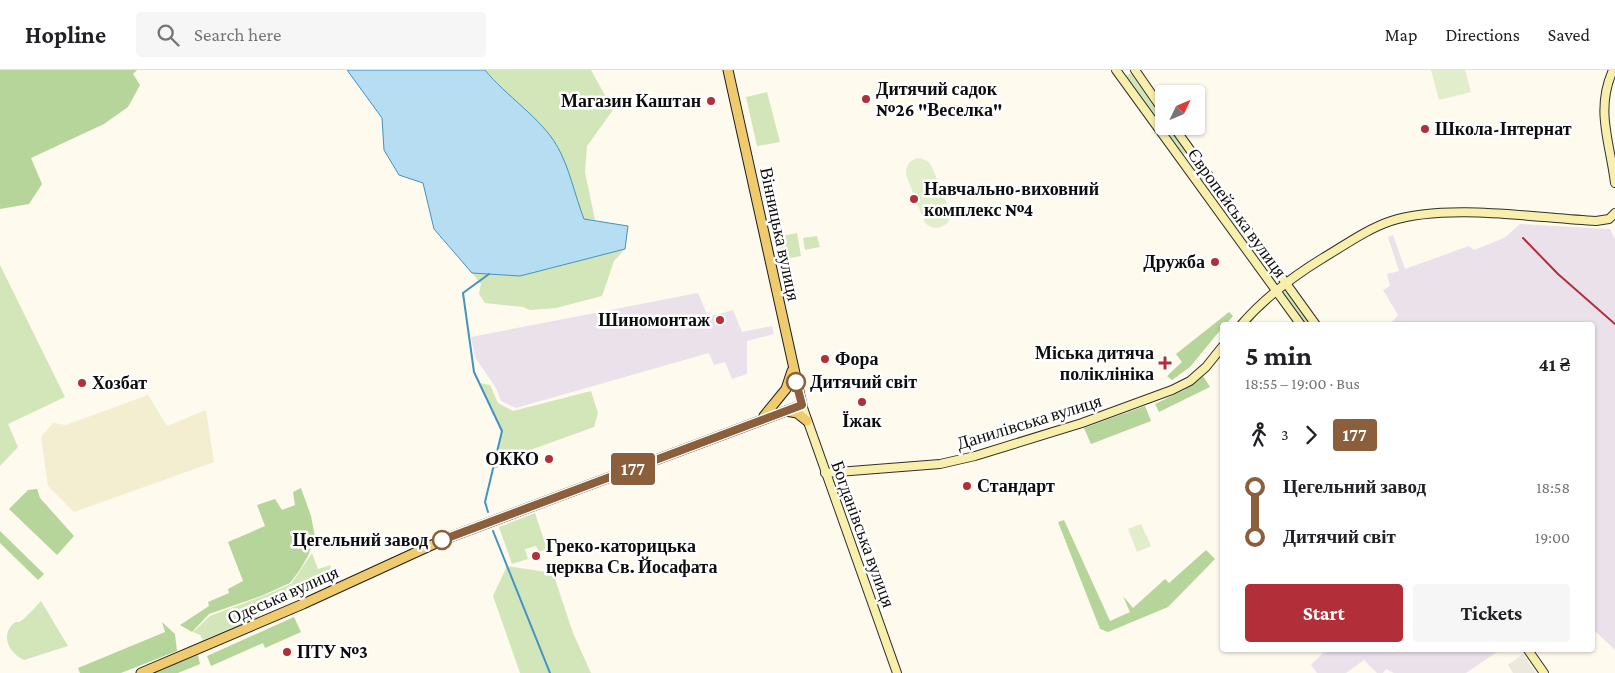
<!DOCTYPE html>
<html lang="en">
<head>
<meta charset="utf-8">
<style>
	body { margin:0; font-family:"Crimson Pro",serif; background:#f6f6f6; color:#202124; height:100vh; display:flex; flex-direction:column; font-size:19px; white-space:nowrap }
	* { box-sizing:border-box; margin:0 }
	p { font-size:16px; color:#757577 }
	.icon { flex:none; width:28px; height:28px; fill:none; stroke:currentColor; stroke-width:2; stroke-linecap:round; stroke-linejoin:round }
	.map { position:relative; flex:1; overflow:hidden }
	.sheet { position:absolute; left:1220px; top:252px; width:375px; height:330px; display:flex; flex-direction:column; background:#fff; border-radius:5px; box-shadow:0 1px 4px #0004 }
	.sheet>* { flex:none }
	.badge { padding:0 10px; border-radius:4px; font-size:18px; line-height:32px }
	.needle { width:32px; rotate:46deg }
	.tools { position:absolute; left:1155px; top:15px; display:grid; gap:10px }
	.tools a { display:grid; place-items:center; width:50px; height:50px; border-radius:5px; background:#fff; box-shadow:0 1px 4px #0004; font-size:25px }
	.map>.badge { position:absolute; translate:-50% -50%; box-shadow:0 0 0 2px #fff }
	.legs { display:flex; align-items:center; gap:8px; height:55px; padding:0 25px; font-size:16px }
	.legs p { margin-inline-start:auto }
	.summary { display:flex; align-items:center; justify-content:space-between; height:85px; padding:0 25px }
	h1 { font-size:28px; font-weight:700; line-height:38px }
	.cta { display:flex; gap:10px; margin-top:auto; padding:10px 25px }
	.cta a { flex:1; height:58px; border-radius:5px; background:#b22f39; color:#fff; font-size:20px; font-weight:700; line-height:58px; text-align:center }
	.cta a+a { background:#f6f6f6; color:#202124 }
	ul { padding:0 25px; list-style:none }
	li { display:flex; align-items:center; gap:18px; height:50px; font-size:19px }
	li i { display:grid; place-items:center; width:8px; height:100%; margin:0 6px; background:currentColor }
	li i::after { content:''; width:12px; height:12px; margin:-6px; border:4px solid; border-radius:50%; background:#fff }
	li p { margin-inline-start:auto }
	li:first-child i { background:linear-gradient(#0000 50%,currentColor 0) }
	li:last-child i { background:linear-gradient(currentColor 50%,#0000 0) }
	header { display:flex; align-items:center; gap:30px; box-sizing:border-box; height:70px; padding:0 25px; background:#fff; border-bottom:1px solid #e0e0e0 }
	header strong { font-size:24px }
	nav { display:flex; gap:28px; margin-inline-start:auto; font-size:18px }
	.search { width:350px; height:45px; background:#f6f6f6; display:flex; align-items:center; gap:12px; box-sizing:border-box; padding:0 18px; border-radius:5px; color:#757577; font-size:19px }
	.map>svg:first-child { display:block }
	.industrial { fill:#eae1eb }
	.farmland { fill:#f2eecf }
	.green { fill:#d2e6ba }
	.forest { fill:#b6d59a }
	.pitch { fill:#e2edcb }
	.plaza { fill:#ede8dd }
	.water { fill:#b6ddf1; stroke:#4293c3 }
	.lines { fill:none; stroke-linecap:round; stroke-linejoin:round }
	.stream { stroke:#4293c3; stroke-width:2 }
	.secondary-casing { stroke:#2f2f2f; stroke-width:10 }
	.primary-casing { stroke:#1e1e1e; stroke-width:11 }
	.secondary { stroke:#f9efad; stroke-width:8 }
	.primary { stroke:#efcb6d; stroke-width:9 }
	.rail { stroke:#b22f39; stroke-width:2 }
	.line-1-casing { stroke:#fff; stroke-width:11 }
	.line-1 { stroke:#8b5e3c; stroke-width:8 }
	.poi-dot { fill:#b22f39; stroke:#fff; stroke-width:2 }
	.stop-1-dot { fill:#fff; stroke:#8b5e3c; stroke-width:2.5 }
	.labels { text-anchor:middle; stroke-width:5; stroke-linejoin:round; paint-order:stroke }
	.poi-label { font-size:18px; font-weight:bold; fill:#0d0d0d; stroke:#fff; text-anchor:start }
	.street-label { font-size:18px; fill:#0d0d0d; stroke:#fff }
	.stop-label { font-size:18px; font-weight:bold; fill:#0d0d0d; stroke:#fff; text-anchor:start }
</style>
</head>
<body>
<header>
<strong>Hopline</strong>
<div class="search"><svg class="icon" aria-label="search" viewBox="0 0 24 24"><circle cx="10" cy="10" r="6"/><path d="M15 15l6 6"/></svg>Search here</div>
<nav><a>Map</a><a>Directions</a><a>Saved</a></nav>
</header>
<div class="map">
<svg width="1615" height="603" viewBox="0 0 1615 603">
	<rect width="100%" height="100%" fill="#fefaed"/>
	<!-- industrial -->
	<g class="industrial">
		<path d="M 1520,154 L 1610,159 L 1615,169 L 1615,580 L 1593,559 L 1592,255 L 1389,255 L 1398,245 L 1383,220 L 1390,216 L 1387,204 L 1399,201 L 1388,167 L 1393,165 L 1405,199 L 1469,176 L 1474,180 L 1504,168 Z"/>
		<path d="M 698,223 L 708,247 L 733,240 L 742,262 L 772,256 L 774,264 L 747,271 L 747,304 L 732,309 L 725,292 L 714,295 L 709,283 L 516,338 L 501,331 L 496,318 L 475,287 L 471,267 Z"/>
		<path d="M 1326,580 L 1500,580 L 1466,603 L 1394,603 L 1386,599 L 1383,603 L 1377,603 L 1364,590 L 1346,603 L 1317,603 L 1311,595 Z"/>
	</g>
	<!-- farmland -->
	<path class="farmland" d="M 148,325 L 167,356 L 206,340 L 214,392 L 74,442 L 48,416 L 41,367 L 53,353 L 66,355 Z"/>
	<!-- green -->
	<g class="green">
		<path d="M 485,0 L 591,0 L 613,40 L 587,76 L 585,102 L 595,150 L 584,149 L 557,75 Z"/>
		<path d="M 1131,3 L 1164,49 L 1164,56 L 1169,56 L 1187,82 L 1180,88 L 1124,7 Z"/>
		<path d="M 767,22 L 780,72 L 757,76 L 746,27 Z"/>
		<path d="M 1195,93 L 1279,209 L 1273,214 L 1188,98 Z"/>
		<path d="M 797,163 L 801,186 L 780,190 L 776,167 Z"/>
		<path d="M 817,166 L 820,177 L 805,180 L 803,168 Z"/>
		<path d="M 625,179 L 614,191 L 602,226 L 556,238 L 530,240 L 523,237 L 485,233 L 479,224 L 481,214 L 472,203 L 520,206 Z"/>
		<path d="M 0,195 L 65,327 L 8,354 L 18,377 L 0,396 Z"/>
		<path d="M 1287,219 L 1313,255 L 1304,255 L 1281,224 Z"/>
		<path d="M 479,313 L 490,315 L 498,333 L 513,341 L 591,321 L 598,343 L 594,357 L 533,379 L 535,389 L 493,399 L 502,361 Z"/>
		<path d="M 535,443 L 547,479 L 539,482 L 536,476 L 525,479 L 528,489 L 512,494 L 499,457 Z"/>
		<path d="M 312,483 L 318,499 L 331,495 L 328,504 L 332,511 L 261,542 L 258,547 L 203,570 L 200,565 L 193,562 L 210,546 L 261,527 L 291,514 Z"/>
		<path d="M 507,496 L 553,503 L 573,563 L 591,603 L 520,603 L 493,526 Z"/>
		<path d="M 41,531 L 68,576 L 24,590 C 9,583 0,565 14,553 C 20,550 16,554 21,551 C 28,546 35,537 41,531 Z"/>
	</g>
	<!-- forest -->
	<g class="forest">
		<path d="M 0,0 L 137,0 L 133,4 L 140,15 L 128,37 L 104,54 L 31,88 L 42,114 L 29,134 L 0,139 Z"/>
		<path d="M 1229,242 L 1233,246 L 1225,255 L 1222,255 L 1222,258 L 1190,297 L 1172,310 L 1167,306 L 1182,292 L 1176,284 Z"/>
		<path d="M 1203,306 L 1210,317 L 1159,342 L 1155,334 L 1184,320 Z"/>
		<path d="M 1145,336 L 1151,351 L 1091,374 L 1084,358 Z"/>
		<path d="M 301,418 L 311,446 L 315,467 L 308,486 L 299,501 L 290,513 L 261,526 L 209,544 L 192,562 L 180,555 L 209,536 L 208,532 L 229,523 L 228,519 L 243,511 L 228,472 L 265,456 L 257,435 L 275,429 L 282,440 L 295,435 L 293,422 Z"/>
		<path d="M 37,419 L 40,428 L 74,466 L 57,485 L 9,439 L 28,420 Z"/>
		<path d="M 1064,450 L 1110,551 L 1130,542 L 1123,526 L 1133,538 L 1165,509 L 1169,513 L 1206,480 L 1215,489 L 1168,537 L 1108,562 L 1100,559 L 1058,452 Z"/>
		<path d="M 0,461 L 44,504 L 38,510 L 0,473 Z"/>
		<path d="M 294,547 L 301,562 L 265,578 L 263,573 L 211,596 L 207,586 Z"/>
		<path d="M 162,552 L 175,564 L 177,581 L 121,603 L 80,603 L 78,598 L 165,562 Z"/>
		<path d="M 198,585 L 200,594 L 178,603 L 150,603 Z"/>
	</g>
	<!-- pitch -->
	<g class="pitch">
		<path d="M 1431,0 L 1465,0 L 1471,22 L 1439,30 Z"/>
		<path d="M 921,88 L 929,92 L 932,97 L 950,141 L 949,151 C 942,159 933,160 925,153 L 906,105 C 905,95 911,88 921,88 Z"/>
		<path d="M 1141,454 L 1151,476 L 1137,482 L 1128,459 Z"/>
	</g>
	<!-- plaza -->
	<path class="plaza" d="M 1523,584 L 1536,603 L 1513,603 L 1508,595 Z"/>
	<!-- water -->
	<path class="water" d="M 347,0 L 485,0 C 505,25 542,49 557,76 C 569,96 575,126 584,149 L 628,156 L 625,179 L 520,206 L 472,203 L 434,159 L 423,113 L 399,105 L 384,80 L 382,48 Z"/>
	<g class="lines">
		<!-- stream -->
		<g class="stream">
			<path d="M 488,442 L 485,432 L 502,361 L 474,302 L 463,223 L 489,204"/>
			<path d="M 493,461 L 550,603"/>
		</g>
		<!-- secondary casing -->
		<g class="secondary-casing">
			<g id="secondary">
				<path d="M 1116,0 L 1301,255"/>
				<path d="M 1135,0 L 1164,42"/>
				<path d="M 1613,0 C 1595,40 1610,72 1615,113"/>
				<path d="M 1173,56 L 1316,255"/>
				<path d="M 1241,255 C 1265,227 1292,207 1323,188 C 1345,175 1367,159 1391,151 C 1448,133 1535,148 1596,151 L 1609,149 L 1615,143"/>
				<path d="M 802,335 L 897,603"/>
				<path d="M 825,403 L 940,394 L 975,386 L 1082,353 L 1172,320 L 1190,311 L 1206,297 L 1222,277"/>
				<path d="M 1528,580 L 1544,603"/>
			</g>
		</g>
		<!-- primary casing -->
		<g class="primary-casing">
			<g id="primary">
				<path d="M 786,341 L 797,343 L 807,351"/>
				<path d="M 764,346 L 786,319 L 792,301"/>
				<path d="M 141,603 L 303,534 L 445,469 L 802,335 L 728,0"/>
			</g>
		</g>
		<!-- secondary -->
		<use href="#secondary" class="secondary"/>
		<!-- primary -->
		<use href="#primary" class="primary"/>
		<!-- rail -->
		<path class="rail" d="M 1523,168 L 1558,204 L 1615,254"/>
	</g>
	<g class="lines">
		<!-- line-1 casing -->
		<g class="line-1-casing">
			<path id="line-1" d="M 442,470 L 802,335 L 796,312"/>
		</g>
		<!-- line-1 -->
		<use href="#line-1" class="line-1"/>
	</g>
	<!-- markers -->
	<g class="poi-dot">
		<circle cx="866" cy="29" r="5"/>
		<circle cx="711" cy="31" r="5"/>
		<circle cx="1425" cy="59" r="5"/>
		<circle cx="914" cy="129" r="5"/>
		<circle cx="1215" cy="192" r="5"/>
		<circle cx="720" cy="250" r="5"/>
		<circle cx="825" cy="289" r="5"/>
		<path d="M1162.5 285.5h5v5h5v5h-5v5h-5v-5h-5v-5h5z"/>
		<circle cx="82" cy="313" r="5"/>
		<circle cx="862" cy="332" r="5"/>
		<circle cx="549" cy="389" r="5"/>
		<circle cx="967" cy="416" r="5"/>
		<circle cx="536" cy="486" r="5"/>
		<circle cx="287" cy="582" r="5"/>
	</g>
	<g class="stop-1-dot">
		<circle cx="796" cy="312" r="9"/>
		<circle cx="442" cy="470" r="9"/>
	</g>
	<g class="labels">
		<!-- poi labels -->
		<g class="poi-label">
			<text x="876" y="25">Дитячий садок<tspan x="876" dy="21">№26 "Веселка"</tspan></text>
			<text x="701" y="37" text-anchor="end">Магазин Каштан</text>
			<text x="1435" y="65">Школа-Інтернат</text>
			<text x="924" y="125">Навчально-виховний<tspan x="924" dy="21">комплекс №4</tspan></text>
			<text x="1205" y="198" text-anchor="end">Дружба</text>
			<text x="710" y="256" text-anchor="end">Шиномонтаж</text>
			<text x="1154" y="289" text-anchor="end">Міська дитяча<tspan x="1154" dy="21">поліклініка</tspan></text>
			<text x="835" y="295">Фора</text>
			<text x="92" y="319">Хозбат</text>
			<text x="862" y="357" text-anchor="middle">Їжак</text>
			<text x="539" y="395" text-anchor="end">ОККО</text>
			<text x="977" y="422">Стандарт</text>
			<text x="546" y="482">Греко-каторицька<tspan x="546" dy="21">церква Св. Йосафата</tspan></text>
			<text x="297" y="588">ПТУ №3</text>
		</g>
		<!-- street labels -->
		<g class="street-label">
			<text transform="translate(1237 143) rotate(54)" y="6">Європейська вулиця</text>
			<text transform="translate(780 164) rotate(78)" y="6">Вінницька вулиця</text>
			<text transform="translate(1029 352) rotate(-17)" y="6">Данилівська вулиця</text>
			<text transform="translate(863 464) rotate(70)" y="6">Богданівська вулиця</text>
			<text transform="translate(283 525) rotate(-24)" y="6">Одеська вулиця</text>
		</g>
		<!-- stop labels -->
		<g class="stop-label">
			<text x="810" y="318">Дитячий світ</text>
			<text x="428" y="476" text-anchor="end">Цегельний завод</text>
		</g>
	</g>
</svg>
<div class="tools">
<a><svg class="needle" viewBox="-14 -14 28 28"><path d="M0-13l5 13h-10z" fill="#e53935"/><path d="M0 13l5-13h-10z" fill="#757577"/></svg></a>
</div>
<b class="badge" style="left:633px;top:399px;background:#8b5e3c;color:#fff">177</b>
<section class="sheet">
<div class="summary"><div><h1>5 min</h1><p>18:55 – 19:00 · Bus</p></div><b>41 ₴</b></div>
<div class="legs"><svg class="icon" aria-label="walk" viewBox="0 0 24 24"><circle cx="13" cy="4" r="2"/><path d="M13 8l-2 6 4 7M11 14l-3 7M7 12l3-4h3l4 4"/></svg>3<svg class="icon" aria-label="forward" viewBox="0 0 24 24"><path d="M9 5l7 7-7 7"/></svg><b class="badge" style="background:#8b5e3c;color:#fff">177</b></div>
<ul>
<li><i style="color:#8b5e3c"></i><b>Цегельний завод</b><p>18:58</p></li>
<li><i style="color:#8b5e3c"></i><b>Дитячий світ</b><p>19:00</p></li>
</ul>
<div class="cta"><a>Start</a><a>Tickets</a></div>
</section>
</div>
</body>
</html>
